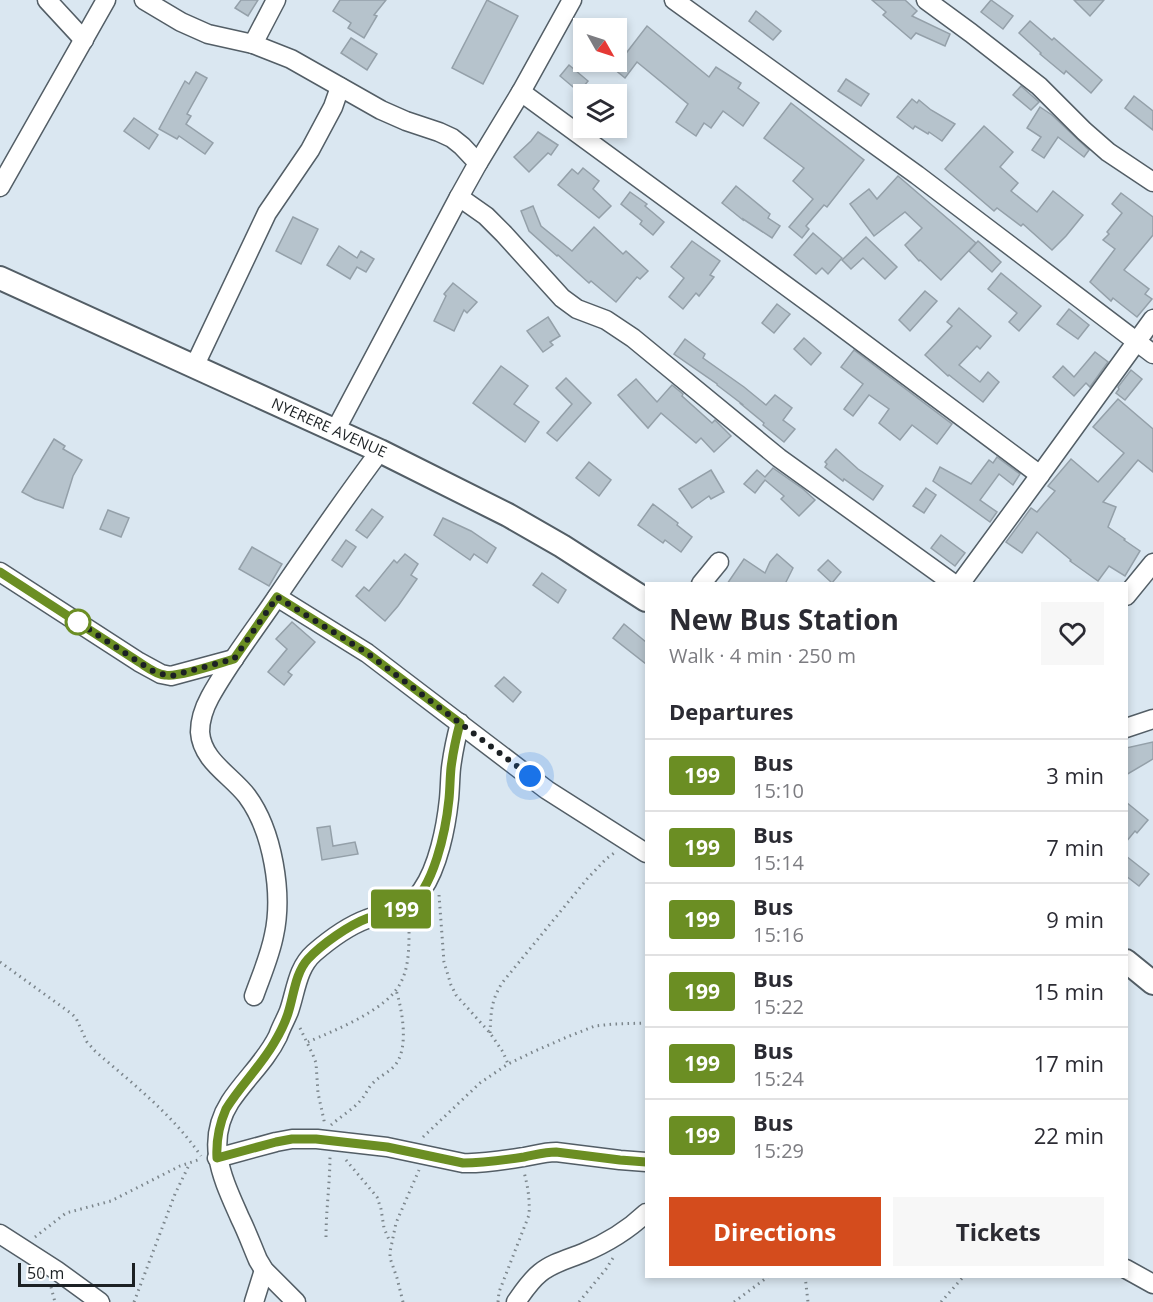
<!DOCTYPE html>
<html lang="en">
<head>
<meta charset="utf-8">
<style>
	body { margin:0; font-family:"Open Sans",sans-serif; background:#f7f7f7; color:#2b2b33; height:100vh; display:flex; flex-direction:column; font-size:22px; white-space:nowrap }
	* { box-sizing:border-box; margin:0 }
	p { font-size:20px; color:#7c7c81 }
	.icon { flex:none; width:33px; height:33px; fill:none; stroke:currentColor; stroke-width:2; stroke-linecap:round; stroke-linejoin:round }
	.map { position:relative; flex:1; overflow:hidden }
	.side { position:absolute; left:645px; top:582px; width:483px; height:696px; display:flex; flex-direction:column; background:#fff; border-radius:0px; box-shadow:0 3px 9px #0003 }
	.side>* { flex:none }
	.badge { padding:0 12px; border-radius:4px; font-size:21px; line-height:39px }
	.needle { width:39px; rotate:129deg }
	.fabs { position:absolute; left:573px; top:18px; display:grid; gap:12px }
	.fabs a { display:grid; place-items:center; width:54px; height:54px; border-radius:0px; background:#fff; box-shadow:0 3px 9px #0003; font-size:30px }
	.scale { position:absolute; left:18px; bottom:15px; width:117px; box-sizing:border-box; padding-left:6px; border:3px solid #1c2124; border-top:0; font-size:16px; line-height:21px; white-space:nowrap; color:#1c2124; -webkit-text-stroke:4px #fff; paint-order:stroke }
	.you { position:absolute; width:30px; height:30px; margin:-15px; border:4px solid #fff; border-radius:50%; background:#1a73e8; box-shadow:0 0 0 9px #1a73e833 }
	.map>.badge { position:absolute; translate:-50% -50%; box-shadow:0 0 0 3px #fff }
	h2 { padding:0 24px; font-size:22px; line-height:54px }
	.round { display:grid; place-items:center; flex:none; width:63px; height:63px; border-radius:0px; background:#f7f7f7 }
	.head { display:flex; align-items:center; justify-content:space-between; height:102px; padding:0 24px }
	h1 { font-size:28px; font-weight:700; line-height:45px }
	.primary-button { display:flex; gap:12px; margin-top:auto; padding:12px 24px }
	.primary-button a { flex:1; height:69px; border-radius:0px; background:#d44c1d; color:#fff; font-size:24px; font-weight:700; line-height:69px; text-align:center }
	.primary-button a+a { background:#f7f7f7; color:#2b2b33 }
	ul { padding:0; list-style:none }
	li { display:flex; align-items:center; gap:18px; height:72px; padding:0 24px; border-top:2px solid #e1e1e2 }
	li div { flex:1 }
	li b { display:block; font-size:22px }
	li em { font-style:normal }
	li .badge { min-width:66px; font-weight:700; text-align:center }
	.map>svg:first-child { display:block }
	.building { fill:#b6c3cc; stroke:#94a0a9; stroke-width:1.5 }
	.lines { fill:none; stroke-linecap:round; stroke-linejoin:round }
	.minor-casing { stroke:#535e66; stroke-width:21 }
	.major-casing { stroke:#535e66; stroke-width:26 }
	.path { stroke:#7c868c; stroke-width:3; stroke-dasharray:1.5 4.5; stroke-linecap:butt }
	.minor { stroke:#fff; stroke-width:18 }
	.major { stroke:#fff; stroke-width:22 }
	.line-casing { stroke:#fff; stroke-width:14 }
	.line { stroke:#6b8e23; stroke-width:9 }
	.walk { stroke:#1c2124; stroke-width:6; stroke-dasharray:0 10.8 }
	.stop-dot { fill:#fff; stroke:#6b8e23; stroke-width:3 }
	.labels { text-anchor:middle; stroke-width:5; stroke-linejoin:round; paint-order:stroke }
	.street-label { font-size:15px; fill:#1c2124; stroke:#fff }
</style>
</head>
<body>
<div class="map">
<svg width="1153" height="1302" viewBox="0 0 1153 1302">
	<rect width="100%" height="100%" fill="#dae7f1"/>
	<!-- building -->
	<g class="building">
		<path d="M 241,0 L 258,0 L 248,16 L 235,8 Z"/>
		<path d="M 340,0 L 386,0 L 374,15 L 377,16 L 364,38 L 348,28 L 351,23 L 333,11 Z"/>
		<path d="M 487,0 L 518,16 L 483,84 L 452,68 Z"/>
		<path d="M 872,0 L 905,0 L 917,11 L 912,16 L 950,34 L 945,46 L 916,33 L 911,39 L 883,15 L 886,12 Z"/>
		<path d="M 991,0 L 1013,16 L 1003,29 L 981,12 Z"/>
		<path d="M 1074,0 L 1104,0 L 1090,16 Z"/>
		<path d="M 756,11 L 781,31 L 773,40 L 749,21 Z"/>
		<path d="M 1030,21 L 1052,40 L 1054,38 L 1102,80 L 1091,93 L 1066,71 L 1064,74 L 1040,54 L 1041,53 L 1019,33 Z"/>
		<path d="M 647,26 L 709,77 L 716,67 L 741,83 L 738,88 L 759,103 L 743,126 L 723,111 L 711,128 L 704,123 L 696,136 L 676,122 L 688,104 L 637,62 L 625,78 L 614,69 Z"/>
		<path d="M 351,38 L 377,54 L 367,70 L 341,53 Z"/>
		<path d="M 569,65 L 588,81 L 579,92 L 560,76 Z"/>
		<path d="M 196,72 L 207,78 L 187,114 L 191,116 L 186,124 L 213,143 L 205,154 L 179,136 L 177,139 L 159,129 L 185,81 L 189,84 Z"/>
		<path d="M 846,79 L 869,94 L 861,106 L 838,91 Z"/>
		<path d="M 1021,86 L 1039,102 L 1031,110 L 1013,95 Z"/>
		<path d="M 1134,96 L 1153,111 L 1153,130 L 1125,108 Z"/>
		<path d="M 912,99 L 917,103 L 919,100 L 931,110 L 955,124 L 942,141 L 929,132 L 928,134 L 915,126 L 913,129 L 897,117 Z"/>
		<path d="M 791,103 L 864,160 L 827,207 L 824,205 L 806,226 L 809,229 L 802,238 L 789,227 L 813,199 L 793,181 L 804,168 L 764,138 Z"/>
		<path d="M 1040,107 L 1052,115 L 1089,150 L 1084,157 L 1058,137 L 1044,158 L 1032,150 L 1041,137 L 1027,128 Z"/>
		<path d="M 134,118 L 158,135 L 149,149 L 124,131 Z"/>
		<path d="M 984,126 L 1013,152 L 1000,167 L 1018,183 L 1011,191 L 1037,212 L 1053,191 L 1083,215 L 1066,236 L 1052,250 L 1023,224 L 1021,226 L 997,208 L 994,211 L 945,169 Z"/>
		<path d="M 538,132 L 558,145 L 551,155 L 548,153 L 529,172 L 514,157 L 531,141 Z"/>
		<path d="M 583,168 L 599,181 L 593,189 L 611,206 L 599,218 L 558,185 L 572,169 L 578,174 Z"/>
		<path d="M 898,176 L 976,243 L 941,280 L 920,260 L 919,261 L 905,245 L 922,228 L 905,212 L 874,236 L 850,204 L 869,189 L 877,199 Z"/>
		<path d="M 736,186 L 770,214 L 768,218 L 780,226 L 772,238 L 743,219 L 743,220 L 722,203 Z"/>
		<path d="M 630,192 L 647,204 L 645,206 L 664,222 L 653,235 L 640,224 L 642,221 L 621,204 Z"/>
		<path d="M 1121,193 L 1153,217 L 1153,235 L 1124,270 L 1149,289 L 1145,294 L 1152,299 L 1137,317 L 1113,298 L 1111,301 L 1090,282 L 1115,249 L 1103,240 L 1109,234 L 1107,232 L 1122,213 L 1112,204 Z"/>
		<path d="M 533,206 L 541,226 L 572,251 L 594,227 L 623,254 L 626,251 L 648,271 L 640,279 L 637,277 L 616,302 L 591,281 L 589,283 L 558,255 L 557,256 L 529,231 L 521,211 Z"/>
		<path d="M 293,217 L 318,229 L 301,264 L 276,251 Z"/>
		<path d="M 813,233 L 842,258 L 828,274 L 822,268 L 816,274 L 794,255 Z"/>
		<path d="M 866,237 L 897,267 L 885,279 L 863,258 L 851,269 L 842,260 Z"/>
		<path d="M 692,241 L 720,261 L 710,275 L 714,277 L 699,296 L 696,293 L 683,309 L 669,297 L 684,278 L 671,267 Z"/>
		<path d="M 978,241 L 1001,262 L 992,272 L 969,251 Z"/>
		<path d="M 339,246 L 357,258 L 361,251 L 374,259 L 366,272 L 357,267 L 350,279 L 327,265 Z"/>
		<path d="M 1001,273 L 1041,306 L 1019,331 L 1009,322 L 1017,313 L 988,289 Z"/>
		<path d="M 453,283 L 477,302 L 467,313 L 464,310 L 454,331 L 434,321 L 446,296 L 444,294 Z"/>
		<path d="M 925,291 L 937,301 L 910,331 L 899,320 Z"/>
		<path d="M 777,304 L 790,314 L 774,333 L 762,323 Z"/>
		<path d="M 959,308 L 991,336 L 980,349 L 977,346 L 959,365 L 980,382 L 988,372 L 999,382 L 983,402 L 949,375 L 948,376 L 925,355 L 952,326 L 947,322 Z"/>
		<path d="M 1069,309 L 1089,325 L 1078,339 L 1057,324 Z"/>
		<path d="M 548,317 L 560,336 L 550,342 L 553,345 L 543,352 L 527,331 Z"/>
		<path d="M 804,338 L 821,353 L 811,365 L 794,349 Z"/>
		<path d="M 685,339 L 705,354 L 703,358 L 744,387 L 766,405 L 775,395 L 792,408 L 783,420 L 795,429 L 784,442 L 763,425 L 764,423 L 741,404 L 742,404 L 717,385 L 717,384 L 674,354 Z"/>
		<path d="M 854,350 L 952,424 L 937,444 L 912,425 L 900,440 L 879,423 L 889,409 L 869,395 L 853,416 L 844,409 L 863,384 L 841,367 Z"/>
		<path d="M 1095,352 L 1108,362 L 1090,387 L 1086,383 L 1074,396 L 1053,377 L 1063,366 L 1074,377 Z"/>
		<path d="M 501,366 L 528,386 L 514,404 L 539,422 L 525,442 L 473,403 Z"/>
		<path d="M 1131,370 L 1142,379 L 1125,400 L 1116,393 L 1119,389 L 1118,387 Z"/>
		<path d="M 566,378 L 591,403 L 557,441 L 547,433 L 572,404 L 556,388 Z"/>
		<path d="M 636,379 L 657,402 L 672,385 L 683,394 L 682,396 L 712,423 L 715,420 L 731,436 L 714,452 L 701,438 L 696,443 L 661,413 L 648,428 L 618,395 Z"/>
		<path d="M 1118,399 L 1153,429 L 1153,472 L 1138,460 L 1103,502 L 1116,507 L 1108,527 L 1125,539 L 1124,540 L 1140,551 L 1125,576 L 1109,566 L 1098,581 L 1070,561 L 1071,560 L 1037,532 L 1022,553 L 1006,542 L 1031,508 L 1037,512 L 1055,491 L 1048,486 L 1071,459 L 1098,482 L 1124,453 L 1093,427 Z"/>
		<path d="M 54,439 L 65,446 L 63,449 L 82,460 L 73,476 L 63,508 L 35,499 L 22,492 Z"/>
		<path d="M 836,449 L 858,469 L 883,486 L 873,500 L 844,479 L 843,481 L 825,467 L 827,464 L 825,462 Z"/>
		<path d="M 997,457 L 1020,474 L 1013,485 L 999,474 L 980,500 L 997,512 L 990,522 L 933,481 L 940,467 L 971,484 L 989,460 L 993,463 Z"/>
		<path d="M 589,462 L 611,480 L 599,496 L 576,478 Z"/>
		<path d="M 773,468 L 803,489 L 815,500 L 799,516 L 781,499 L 784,496 L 765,480 L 755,493 L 744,484 L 757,470 L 765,477 Z"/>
		<path d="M 711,470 L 724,492 L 711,499 L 709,496 L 692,508 L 679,489 Z"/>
		<path d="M 926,488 L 936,495 L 924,513 L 913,506 Z"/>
		<path d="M 653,504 L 678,523 L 677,525 L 692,537 L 681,552 L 665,540 L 663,543 L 638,525 Z"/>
		<path d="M 372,509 L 383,517 L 367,538 L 356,530 Z"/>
		<path d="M 108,510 L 129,518 L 121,537 L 100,529 Z"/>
		<path d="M 443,518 L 471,531 L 496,548 L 487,563 L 474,554 L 470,560 L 434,535 Z"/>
		<path d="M 941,535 L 965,553 L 955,566 L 931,548 Z"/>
		<path d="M 346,540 L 356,547 L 342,567 L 332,560 Z"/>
		<path d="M 252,547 L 282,564 L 269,586 L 239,569 Z"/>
		<path d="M 405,554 L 418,564 L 411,575 L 417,579 L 398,606 L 385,621 L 356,596 L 364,587 L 369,591 L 394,560 L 397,563 Z"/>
		<path d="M 777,554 L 793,568 L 785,584 L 727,584 L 744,559 L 765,573 L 770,562 Z"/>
		<path d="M 828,560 L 841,572 L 832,583 L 818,570 Z"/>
		<path d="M 542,573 L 566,590 L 558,603 L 533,585 Z"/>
		<path d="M 292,622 L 315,642 L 288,672 L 292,675 L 284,685 L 268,672 L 287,649 L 276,639 Z"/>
		<path d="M 624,624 L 646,642 L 646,664 L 613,638 Z"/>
		<path d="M 504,677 L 521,692 L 513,702 L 495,686 Z"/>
		<path d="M 1153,742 L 1153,759 L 1126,775 L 1126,748 Z"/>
		<path d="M 1126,802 L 1148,820 L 1137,833 L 1135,831 L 1126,842 Z"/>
		<path d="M 330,826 L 333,846 L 355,842 L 358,854 L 322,860 L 317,828 Z"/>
		<path d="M 1126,856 L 1149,874 L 1139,886 L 1126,876 Z"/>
	</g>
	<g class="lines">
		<!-- minor casing -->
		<g class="minor-casing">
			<g id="minor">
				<path d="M 47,0 L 84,40"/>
				<path d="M 144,0 L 181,22 L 208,34 L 253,44 L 291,59 L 381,110 L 406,121 L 439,132 L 452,138 L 462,146 L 478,163"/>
				<path d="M 674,0 L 917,175 L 1153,354"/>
				<path d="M 926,0 L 971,33 L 1039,86 L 1084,131 L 1108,152 L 1153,182"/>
				<path d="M 253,44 L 276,0"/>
				<path d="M 521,92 L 823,313 L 1040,475"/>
				<path d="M 0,187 L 106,0"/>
				<path d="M 459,197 L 486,216 L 504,234 L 562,298 L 577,309 L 606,320 L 633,338 L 779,458 L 954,584"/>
				<path d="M 194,367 L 267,213 L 310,150 L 333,107 L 340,87"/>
				<path d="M 335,431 L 459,197 L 478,163 L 521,92 L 572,0"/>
				<path d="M 0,572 L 139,662 L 161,674 L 171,676 L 234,659"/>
				<path d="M 701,584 L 719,562"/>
				<path d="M 960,584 L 1040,475 L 1153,319"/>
				<path d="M 1126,596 L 1153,563"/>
				<path d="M 277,597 L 367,653 L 547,790 L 646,853"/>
				<path d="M 1126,728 L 1153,719"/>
				<path d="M 254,996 C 261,976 270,956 274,935 C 283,894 273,831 247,796 C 231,775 202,761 200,732 C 200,720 204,708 210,697 C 227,666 250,636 270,607 C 306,554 342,502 380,451"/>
				<path d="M 217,1158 L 276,1142 L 292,1139 L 317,1139 L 387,1147 L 463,1163 C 481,1164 505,1160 524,1157 C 535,1155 545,1152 556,1152 L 620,1160 L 646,1162"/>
				<path d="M 0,1234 L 56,1270 L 100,1302"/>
				<path d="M 1126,1269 L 1153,1284"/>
				<path d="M 254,1302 L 264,1270"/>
				<path d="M 296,1302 L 264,1270 L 258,1260 C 252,1246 247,1232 240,1218 C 223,1179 204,1143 230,1102 C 245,1079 266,1061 278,1036 C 281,1027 286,1019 289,1011 C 296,991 297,968 314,953 C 329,940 348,926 367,919 C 392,909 404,916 422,890 C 438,867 446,828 449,799 C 450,789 450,778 451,768 C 453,752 456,738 460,723"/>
				<path d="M 516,1302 C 523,1292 530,1281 540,1273 C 552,1263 568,1259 583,1253 C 607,1243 627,1231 646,1213"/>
			</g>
		</g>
		<!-- major casing -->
		<g class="major-casing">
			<g id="major">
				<path d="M 0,278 L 380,451 L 508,515 L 562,546 L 646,600"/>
				<path d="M 1126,961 L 1153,983"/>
			</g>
		</g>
		<!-- path -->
		<g class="path">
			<path d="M 439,895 L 444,962 L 451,985 L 456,995 L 490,1033 L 503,1052 L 508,1064"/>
			<path d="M 0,962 L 72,1014 L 76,1018 L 87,1042 L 95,1051 C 133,1084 172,1114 201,1156"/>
			<path d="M 300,1028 L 313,1055 L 316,1063 L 318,1093 L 325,1125"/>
			<path d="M 490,1033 C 491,1012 491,1001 502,983 L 587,879 L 606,859 L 614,853"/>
			<path d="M 308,1042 C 335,1030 388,1010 401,982 C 410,965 409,941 409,922"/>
			<path d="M 331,1125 C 340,1117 353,1109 360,1101 C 366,1095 368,1087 374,1082 C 381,1075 390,1072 396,1064 C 409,1046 402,1009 396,990"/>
			<path d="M 423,1137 L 480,1083 L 508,1064 L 535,1051 L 567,1037 L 595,1026 L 614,1024 L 646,1023"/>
			<path d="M 346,1160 L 377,1197 L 381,1209 L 384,1228 L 390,1242"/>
			<path d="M 35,1237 L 66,1213 L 111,1201 L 180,1166 L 201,1159"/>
			<path d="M 326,1237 C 326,1210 330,1183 330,1155"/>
			<path d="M 805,1276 L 808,1302"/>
			<path d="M 51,1287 L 55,1302"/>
			<path d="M 134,1302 L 175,1194 L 190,1163"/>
			<path d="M 403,1302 L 397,1278 L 390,1258 L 390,1252 L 396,1223 L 419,1170"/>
			<path d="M 498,1302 L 499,1292 L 529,1215 C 530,1200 528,1187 524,1172"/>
			<path d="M 579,1302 L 606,1269 L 613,1258"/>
			<path d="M 734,1302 L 769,1276"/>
			<path d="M 941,1302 L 964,1276"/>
		</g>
		<!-- minor -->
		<use href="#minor" class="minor"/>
		<!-- major -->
		<use href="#major" class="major"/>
	</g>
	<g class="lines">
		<!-- line casing -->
		<g class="line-casing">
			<path id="line" d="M 0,572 L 139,662 C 147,667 155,674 165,675 C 177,678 220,663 234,659 L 277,597 L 367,653 L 460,723 C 456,738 453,752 451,768 C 450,778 450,789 449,799 C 446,829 434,890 407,907 C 395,914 381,914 368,918 C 349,925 322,944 308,959 C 296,972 294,993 289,1010 C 286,1021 280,1033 274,1043 C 260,1067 240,1086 226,1109 C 219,1125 216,1140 217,1158 L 276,1142 L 292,1139 L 316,1139 L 387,1147 L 463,1163 C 483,1163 504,1160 524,1157 C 535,1155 545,1152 556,1152 L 620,1160 L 646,1162"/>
		</g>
		<!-- line -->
		<use href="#line" class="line"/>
		<!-- walk -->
		<path class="walk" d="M 78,622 L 70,617 L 151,670 L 161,674 L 171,676 L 234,659 L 277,597 L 367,653 L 530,776"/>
	</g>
	<!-- markers -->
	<circle class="stop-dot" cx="78" cy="622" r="12"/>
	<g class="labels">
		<!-- street labels -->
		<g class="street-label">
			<text transform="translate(329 428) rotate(24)" y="5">NYERERE AVENUE</text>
		</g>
	</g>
</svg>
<div class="fabs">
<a><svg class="needle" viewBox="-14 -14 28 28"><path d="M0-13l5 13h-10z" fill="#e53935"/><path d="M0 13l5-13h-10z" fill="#7c7c81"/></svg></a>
<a><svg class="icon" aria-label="layers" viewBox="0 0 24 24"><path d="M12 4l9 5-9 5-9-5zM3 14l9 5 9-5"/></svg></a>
</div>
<div class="scale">50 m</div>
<div class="you" style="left:530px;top:776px"></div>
<b class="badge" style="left:401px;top:909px;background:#6b8e23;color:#fff">199</b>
<section class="side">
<div class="head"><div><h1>New Bus Station</h1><p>Walk · 4 min · 250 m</p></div><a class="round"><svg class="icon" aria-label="heart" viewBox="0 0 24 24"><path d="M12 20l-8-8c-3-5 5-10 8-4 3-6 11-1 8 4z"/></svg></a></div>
<h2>Departures</h2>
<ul>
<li><span class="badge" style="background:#6b8e23;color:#fff">199</span><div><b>Bus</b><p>15:10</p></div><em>3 min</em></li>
<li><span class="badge" style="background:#6b8e23;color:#fff">199</span><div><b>Bus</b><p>15:14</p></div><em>7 min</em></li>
<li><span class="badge" style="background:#6b8e23;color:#fff">199</span><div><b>Bus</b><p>15:16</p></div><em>9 min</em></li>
<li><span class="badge" style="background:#6b8e23;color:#fff">199</span><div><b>Bus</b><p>15:22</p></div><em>15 min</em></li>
<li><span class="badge" style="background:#6b8e23;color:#fff">199</span><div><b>Bus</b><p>15:24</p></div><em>17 min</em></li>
<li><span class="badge" style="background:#6b8e23;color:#fff">199</span><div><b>Bus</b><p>15:29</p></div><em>22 min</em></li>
</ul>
<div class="primary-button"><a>Directions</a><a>Tickets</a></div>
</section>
</div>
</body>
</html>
